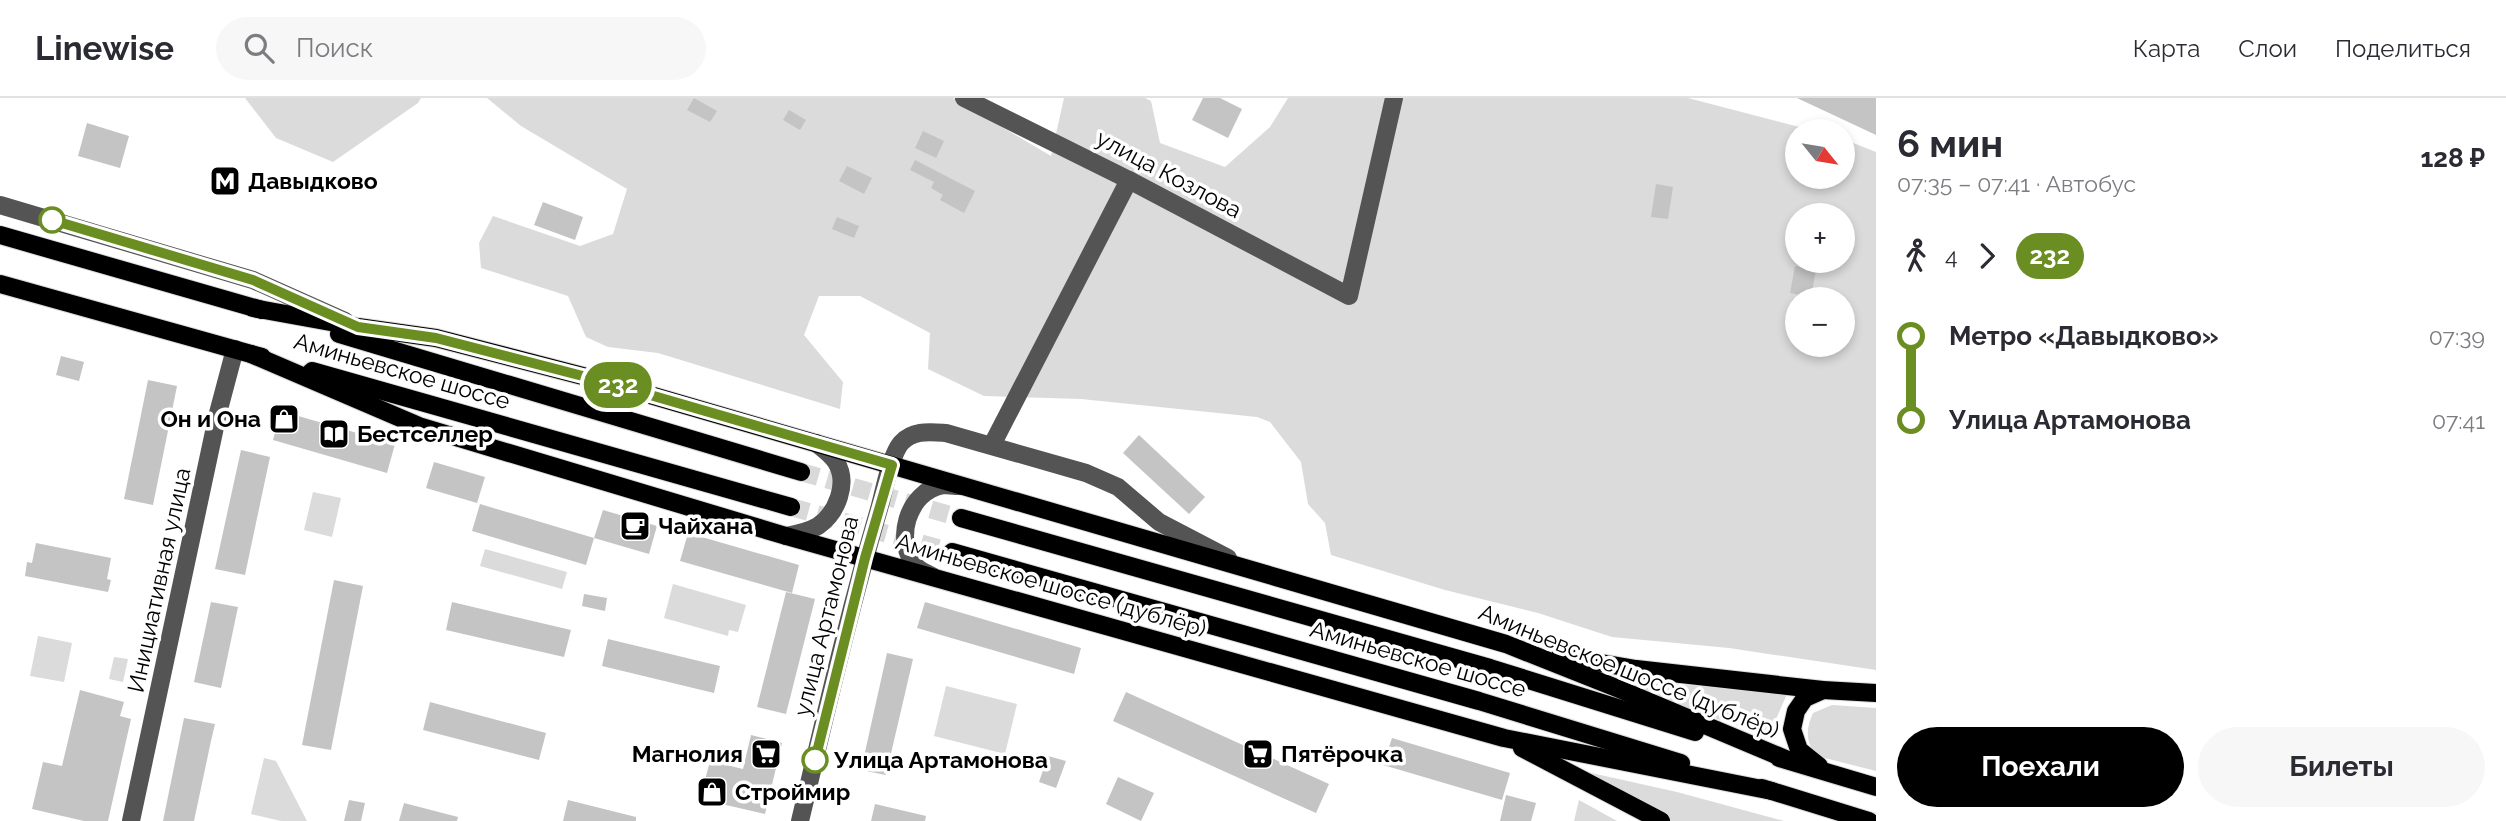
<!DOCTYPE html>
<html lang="ru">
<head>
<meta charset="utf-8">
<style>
	body { margin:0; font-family:Raleway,sans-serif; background:#f7f7f7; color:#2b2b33; height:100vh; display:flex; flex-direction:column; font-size:26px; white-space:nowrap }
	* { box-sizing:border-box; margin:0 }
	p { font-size:23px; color:#7c7c81 }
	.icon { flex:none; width:38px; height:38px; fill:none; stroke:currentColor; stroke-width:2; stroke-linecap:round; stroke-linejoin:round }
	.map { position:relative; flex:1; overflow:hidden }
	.details { display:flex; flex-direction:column; background:#fff; width:630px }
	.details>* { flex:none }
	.badge { padding:0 14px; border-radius:23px; font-size:24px; line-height:46px }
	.needle { width:46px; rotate:120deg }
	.buttons { position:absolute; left:1785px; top:21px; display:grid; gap:14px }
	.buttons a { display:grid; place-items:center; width:70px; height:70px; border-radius:50%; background:#fff; box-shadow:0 4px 10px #0003; font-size:35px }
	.map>.badge { position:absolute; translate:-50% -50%; box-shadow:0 0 0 4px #fff }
	.legs { display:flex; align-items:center; gap:10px; height:77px; padding:0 21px; font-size:23px }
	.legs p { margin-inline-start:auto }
	.head { display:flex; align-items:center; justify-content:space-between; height:119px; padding:0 21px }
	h1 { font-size:38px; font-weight:700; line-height:52px }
	.primary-button { display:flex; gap:14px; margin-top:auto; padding:14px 21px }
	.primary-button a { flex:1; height:80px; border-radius:42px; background:#000; color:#fff; font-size:28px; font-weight:700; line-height:80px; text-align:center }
	.primary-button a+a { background:#f7f7f7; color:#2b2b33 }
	ul { padding:0 21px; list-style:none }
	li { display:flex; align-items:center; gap:24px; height:84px; font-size:26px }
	li i { display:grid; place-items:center; width:10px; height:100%; margin:0 9px; background:currentColor }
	li i::after { content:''; width:18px; height:18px; margin:-9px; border:5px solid; border-radius:50%; background:#fff }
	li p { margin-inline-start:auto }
	li:first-child i { background:linear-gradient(#0000 50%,currentColor 0) }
	li:last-child i { background:linear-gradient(currentColor 50%,#0000 0) }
	header { display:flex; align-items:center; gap:42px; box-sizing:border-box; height:98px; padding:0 35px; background:#fff; border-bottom:2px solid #e1e1e2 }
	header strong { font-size:33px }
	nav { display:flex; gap:38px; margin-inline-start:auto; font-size:24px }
	.search { width:490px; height:63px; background:#f7f7f7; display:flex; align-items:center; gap:18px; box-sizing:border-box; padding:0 24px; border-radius:38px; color:#7c7c81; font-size:26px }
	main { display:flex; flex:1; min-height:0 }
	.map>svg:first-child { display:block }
	.green { fill:#dbdbdb; fill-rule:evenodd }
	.building { fill:#c4c4c4 }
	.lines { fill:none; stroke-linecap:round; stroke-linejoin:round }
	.major-tunnel { stroke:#d9d9d9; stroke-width:18; stroke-dasharray:18 9; stroke-linecap:butt }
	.major-casing { stroke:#dbdbdb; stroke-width:20 }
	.minor { stroke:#545454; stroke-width:18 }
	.major { stroke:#000; stroke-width:18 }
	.line-1-casing { stroke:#fff; stroke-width:16 }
	.line-1 { stroke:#6b8e23; stroke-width:10 }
	.stop-1-dot { fill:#fff; stroke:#6b8e23; stroke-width:3.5 }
	.labels { text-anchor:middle; stroke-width:7; stroke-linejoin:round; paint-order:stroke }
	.street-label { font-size:23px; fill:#000; stroke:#fff }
	.poi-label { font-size:23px; font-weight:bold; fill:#000; stroke:#fff; text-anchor:start }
	.stop-label { font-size:23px; font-weight:bold; fill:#000; stroke:#fff; text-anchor:start }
</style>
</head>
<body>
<header>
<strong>Linewise</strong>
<div class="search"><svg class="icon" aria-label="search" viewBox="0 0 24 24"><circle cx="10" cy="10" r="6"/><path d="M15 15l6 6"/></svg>Поиск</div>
<nav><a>Карта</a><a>Слои</a><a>Поделиться</a></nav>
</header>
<main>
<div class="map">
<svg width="1876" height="723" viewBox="0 0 1876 723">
	<rect width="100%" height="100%" fill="#fff"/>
	<!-- green -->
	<g class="green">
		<path d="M 245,0 L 421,0 L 418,5 L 333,64 L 276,40 Z"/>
		<path d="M 487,0 L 953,0 L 1051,58 L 1064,0 L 1145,0 L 1151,3 L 1160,45 L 1225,69 L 1270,29 L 1288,0 L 1688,0 L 1815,33 L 1797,33 L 1797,79 L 1843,79 L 1843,41 L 1876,54 L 1876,572 L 1729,550 L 1612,539 L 1538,515 L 1445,492 L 1331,457 L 1325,425 L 1308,406 L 1301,364 L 1270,324 L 1257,319 L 1081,301 L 984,298 L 928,271 L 930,235 L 860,198 L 819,198 L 804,237 L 843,284 L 840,311 L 658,255 L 608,249 L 586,239 L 568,198 L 481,170 L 479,145 L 493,118 L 580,148 L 613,136 L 627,91 L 521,28 ZM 1797,117 L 1843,117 L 1843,163 L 1797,163 ZM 1797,201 L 1843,201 L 1843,247 L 1797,247 Z"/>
		<path d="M 313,394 L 341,400 L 332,439 L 304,432 Z"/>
		<path d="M 485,451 L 567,474 L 562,491 L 480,468 Z"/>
		<path d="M 673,486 L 746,507 L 738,534 L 729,532 L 728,538 L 664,520 Z"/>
		<path d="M 38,538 L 72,545 L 64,584 L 30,578 Z"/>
		<path d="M 114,559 L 128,561 L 123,584 L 109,581 Z"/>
		<path d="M 1613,582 L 1779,593 L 1787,596 L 1776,621 L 1776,641 L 1610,584 Z"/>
		<path d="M 946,588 L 1017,606 L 1005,656 L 934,638 Z"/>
		<path d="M 1832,607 L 1876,610 L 1876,673 L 1817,658 C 1805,644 1806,630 1813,615 Z"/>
		<path d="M 264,660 L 276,663 L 307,723 L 281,723 L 251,716 Z"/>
		<path d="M 1578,672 L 1677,694 L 1784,723 L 1671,723 Z"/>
		<path d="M 1579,702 L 1617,723 L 1574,723 Z"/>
	</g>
	<!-- building -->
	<g class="building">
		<path d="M 694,0 L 717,13 L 710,24 L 687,12 Z"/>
		<path d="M 1203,0 L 1220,0 L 1242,11 L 1228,40 L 1192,22 Z"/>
		<path d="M 1797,0 L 1876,0 L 1876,37 Z"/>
		<path d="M 789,12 L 806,22 L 800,32 L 783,22 Z"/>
		<path d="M 87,25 L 129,38 L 120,70 L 78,58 Z"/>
		<path d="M 923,33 L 944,43 L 936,60 L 915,50 Z"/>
		<path d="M 915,62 L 975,93 L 964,115 L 940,102 L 943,97 L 931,90 L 934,84 L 910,72 Z"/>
		<path d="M 847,68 L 872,80 L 864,96 L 839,83 Z"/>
		<path d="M 1656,86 L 1673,89 L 1668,121 L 1651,119 Z"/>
		<path d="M 543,104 L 583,119 L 575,142 L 534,127 Z"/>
		<path d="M 837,119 L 859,128 L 854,140 L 832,131 Z"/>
		<path d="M 1795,168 L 1816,172 L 1811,199 L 1790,195 Z"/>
		<path d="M 61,258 L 84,264 L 79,283 L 56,277 Z"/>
		<path d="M 148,282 L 177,288 L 153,407 L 124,401 Z"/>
		<path d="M 281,313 L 395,346 L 387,375 L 273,342 Z"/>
		<path d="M 1139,337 L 1205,399 L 1189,416 L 1123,355 Z"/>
		<path d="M 241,352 L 270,359 L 245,477 L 215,471 Z"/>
		<path d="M 434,364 L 485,379 L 477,405 L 426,390 Z"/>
		<path d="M 480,406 L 594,440 L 586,467 L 472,433 Z"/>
		<path d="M 603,412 L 657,428 L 649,456 L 594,440 Z"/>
		<path d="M 688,435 L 799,467 L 792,495 L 680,463 Z"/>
		<path d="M 36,445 L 111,460 L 107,481 L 111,482 L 108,494 L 25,478 L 27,464 L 32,465 Z"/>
		<path d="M 334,482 L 363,488 L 331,652 L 302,647 Z"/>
		<path d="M 786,494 L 815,501 L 786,616 L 757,609 Z"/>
		<path d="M 584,496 L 607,500 L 605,513 L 582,508 Z"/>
		<path d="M 211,504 L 238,509 L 221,590 L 194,584 Z"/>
		<path d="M 452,504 L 571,532 L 564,559 L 446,532 Z"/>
		<path d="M 925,504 L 1081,550 L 1074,576 L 917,530 Z"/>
		<path d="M 608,541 L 720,568 L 714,595 L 602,568 Z"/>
		<path d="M 887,555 L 913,561 L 886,677 L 861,672 Z"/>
		<path d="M 80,592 L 124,604 L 120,618 L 131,621 L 108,723 L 84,723 L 32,711 L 43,664 L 62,668 Z"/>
		<path d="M 1126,594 L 1329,686 L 1316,715 L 1113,623 Z"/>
		<path d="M 430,604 L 546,635 L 539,662 L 423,632 Z"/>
		<path d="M 184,620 L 215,626 L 211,643 L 194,723 L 163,723 Z"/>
		<path d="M 751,637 L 782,645 L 765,716 L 700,701 L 710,663 L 743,671 Z"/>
		<path d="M 1392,640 L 1510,675 L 1502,702 L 1383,667 Z"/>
		<path d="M 1048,658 L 1066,663 L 1056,690 L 1039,684 Z"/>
		<path d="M 1118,679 L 1154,695 L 1141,723 L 1106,706 Z"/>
		<path d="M 1506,697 L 1536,705 L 1531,723 L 1500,723 Z"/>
		<path d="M 349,702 L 365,705 L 361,723 L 344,723 Z"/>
		<path d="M 568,702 L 636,719 L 636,723 L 563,723 Z"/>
		<path d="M 404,705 L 458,719 L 457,723 L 399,723 Z"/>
		<path d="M 875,706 L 926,718 L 925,723 L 871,723 Z"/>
	</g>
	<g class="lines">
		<!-- major-tunnel -->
		<g class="major-tunnel">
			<path d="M 801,374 L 961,420"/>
			<path d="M 791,409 L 952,454"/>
		</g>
		<!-- major casing -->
		<g class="major-casing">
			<g id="major">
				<path d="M 0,137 L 262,212"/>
				<path d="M 0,186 L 262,259"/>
				<path d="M 253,210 L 358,229 L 436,240 L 602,283 L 1506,546 L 1619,591 L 1788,662"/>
				<path d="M 339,236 L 801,374"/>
				<path d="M 251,256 L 419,328 L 786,438 L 1504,640 L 1772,693"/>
				<path d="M 312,273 L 791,409"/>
				<path d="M 961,420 L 1490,570 L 1695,634"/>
				<path d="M 952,454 L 1479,603 L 1681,665"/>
				<path d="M 1560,558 L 1636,571 L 1823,592 L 1876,595"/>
				<path d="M 1522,650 L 1661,723"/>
				<path d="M 1779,660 L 1876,689"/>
				<path d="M 1819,668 L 1799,652 L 1792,631 L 1796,613 L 1805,600 L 1823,592"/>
				<path d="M 1762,690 L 1869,723"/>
			</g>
		</g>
		<!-- minor -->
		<g class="minor">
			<path d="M 964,0 L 1129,82 L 1349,198 L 1394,0"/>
			<path d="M 0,107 L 253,182 L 345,223"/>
			<path d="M 992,347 L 1129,82"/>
			<path d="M 786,438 C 797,436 808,434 818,428 C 837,415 849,385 836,364 C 831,356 823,351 816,345"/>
			<path d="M 932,478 C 927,475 921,473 917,469 C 893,445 907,393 943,387 C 948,387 954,388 960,388"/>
			<path d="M 131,723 L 218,315 L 235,251"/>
			<path d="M 800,723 C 825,619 849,514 879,411 C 884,394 890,358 901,345 C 913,332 929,334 946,335 L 1086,375 L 1118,389 L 1159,424 L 1228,460"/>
		</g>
		<!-- major -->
		<use href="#major" class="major"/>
	</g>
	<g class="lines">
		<!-- line-1 casing -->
		<g class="line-1-casing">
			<path id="line-1" d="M 52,122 L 253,182 L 358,229 L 436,240 L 602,283 L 892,367 L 865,460 L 815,662"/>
		</g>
		<!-- line-1 -->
		<use href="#line-1" class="line-1"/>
	</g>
	<!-- icons -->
	<defs>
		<g id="metro-square" transform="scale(1.575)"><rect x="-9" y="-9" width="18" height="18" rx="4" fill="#000" stroke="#fff"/><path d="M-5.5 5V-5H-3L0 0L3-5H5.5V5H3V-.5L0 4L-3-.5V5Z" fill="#fff"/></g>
		<g id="shop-square" transform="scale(1.575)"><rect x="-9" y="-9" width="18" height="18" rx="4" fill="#000" stroke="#fff"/><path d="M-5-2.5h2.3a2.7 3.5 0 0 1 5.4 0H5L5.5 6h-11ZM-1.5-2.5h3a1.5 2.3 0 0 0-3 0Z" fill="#fff"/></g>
		<g id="library-square" transform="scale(1.575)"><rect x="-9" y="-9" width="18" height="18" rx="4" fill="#000" stroke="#fff"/><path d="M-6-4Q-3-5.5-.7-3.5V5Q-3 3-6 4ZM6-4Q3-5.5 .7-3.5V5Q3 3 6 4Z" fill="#fff"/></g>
		<g id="cafe-square" transform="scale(1.575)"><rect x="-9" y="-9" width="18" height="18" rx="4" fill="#000" stroke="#fff"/><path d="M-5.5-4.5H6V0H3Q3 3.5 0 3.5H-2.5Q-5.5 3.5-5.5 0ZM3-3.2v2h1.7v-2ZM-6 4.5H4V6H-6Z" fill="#fff"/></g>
		<g id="supermarket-square" transform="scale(1.575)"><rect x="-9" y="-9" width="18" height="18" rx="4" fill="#000" stroke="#fff"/><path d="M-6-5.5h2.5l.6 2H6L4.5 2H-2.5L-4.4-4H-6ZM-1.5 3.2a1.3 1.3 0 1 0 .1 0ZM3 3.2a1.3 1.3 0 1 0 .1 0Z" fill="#fff"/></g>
	</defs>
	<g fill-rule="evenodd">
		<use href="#metro-square" x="225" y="83"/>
		<use href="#shop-square" x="284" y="321"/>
		<use href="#library-square" x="334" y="336"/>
		<use href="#cafe-square" x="635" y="428"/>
		<use href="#supermarket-square" x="766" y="656"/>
		<use href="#supermarket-square" x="1258" y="656"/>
		<use href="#shop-square" x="712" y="694"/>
	</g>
	<!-- markers -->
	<g class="stop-1-dot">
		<circle cx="52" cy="122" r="12"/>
		<circle cx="815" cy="662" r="12"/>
	</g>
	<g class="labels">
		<!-- street labels -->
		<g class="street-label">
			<text transform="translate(1169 76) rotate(28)" y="8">улица Козлова</text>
			<text transform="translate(402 273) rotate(16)" y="8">Аминьевское шоссе</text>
			<text transform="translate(159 482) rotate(-78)" y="8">Инициативная улица</text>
			<text transform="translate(1051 487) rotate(16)" y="8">Аминьевское шоссе (дублёр)</text>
			<text transform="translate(826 518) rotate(-76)" y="8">улица Артамонова</text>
			<text transform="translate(1418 561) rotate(16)" y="8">Аминьевское шоссе</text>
			<text transform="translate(1629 573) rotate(22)" y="8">Аминьевское шоссе (дублёр)</text>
		</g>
		<!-- poi labels -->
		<g class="poi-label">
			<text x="248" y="91">Давыдково</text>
			<text x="261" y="329" text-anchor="end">Он и Она</text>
			<text x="357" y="344">Бестселлер</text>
			<text x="658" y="436">Чайхана</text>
			<text x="743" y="664" text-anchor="end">Магнолия</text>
			<text x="1281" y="664">Пятёрочка</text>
			<text x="735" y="702">Строймир</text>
		</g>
		<!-- stop labels -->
		<g class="stop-label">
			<text x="834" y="670">Улица Артамонова</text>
		</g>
	</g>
</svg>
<div class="buttons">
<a><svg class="needle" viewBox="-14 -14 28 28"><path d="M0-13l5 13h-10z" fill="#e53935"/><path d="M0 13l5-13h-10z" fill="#7c7c81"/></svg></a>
<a>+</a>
<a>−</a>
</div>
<b class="badge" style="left:618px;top:287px;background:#6b8e23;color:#fff">232</b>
</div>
<section class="details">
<div class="head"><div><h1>6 мин</h1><p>07:35 – 07:41 · Автобус</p></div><b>128 ₽</b></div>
<div class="legs"><svg class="icon" aria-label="walk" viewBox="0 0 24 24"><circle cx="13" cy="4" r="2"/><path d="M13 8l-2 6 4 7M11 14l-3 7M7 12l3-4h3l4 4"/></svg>4<svg class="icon" aria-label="forward" viewBox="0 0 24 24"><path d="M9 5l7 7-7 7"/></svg><b class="badge" style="background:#6b8e23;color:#fff">232</b></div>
<ul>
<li><i style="color:#6b8e23"></i><b>Метро «Давыдково»</b><p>07:39</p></li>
<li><i style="color:#6b8e23"></i><b>Улица Артамонова</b><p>07:41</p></li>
</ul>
<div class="primary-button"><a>Поехали</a><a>Билеты</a></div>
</section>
</main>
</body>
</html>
